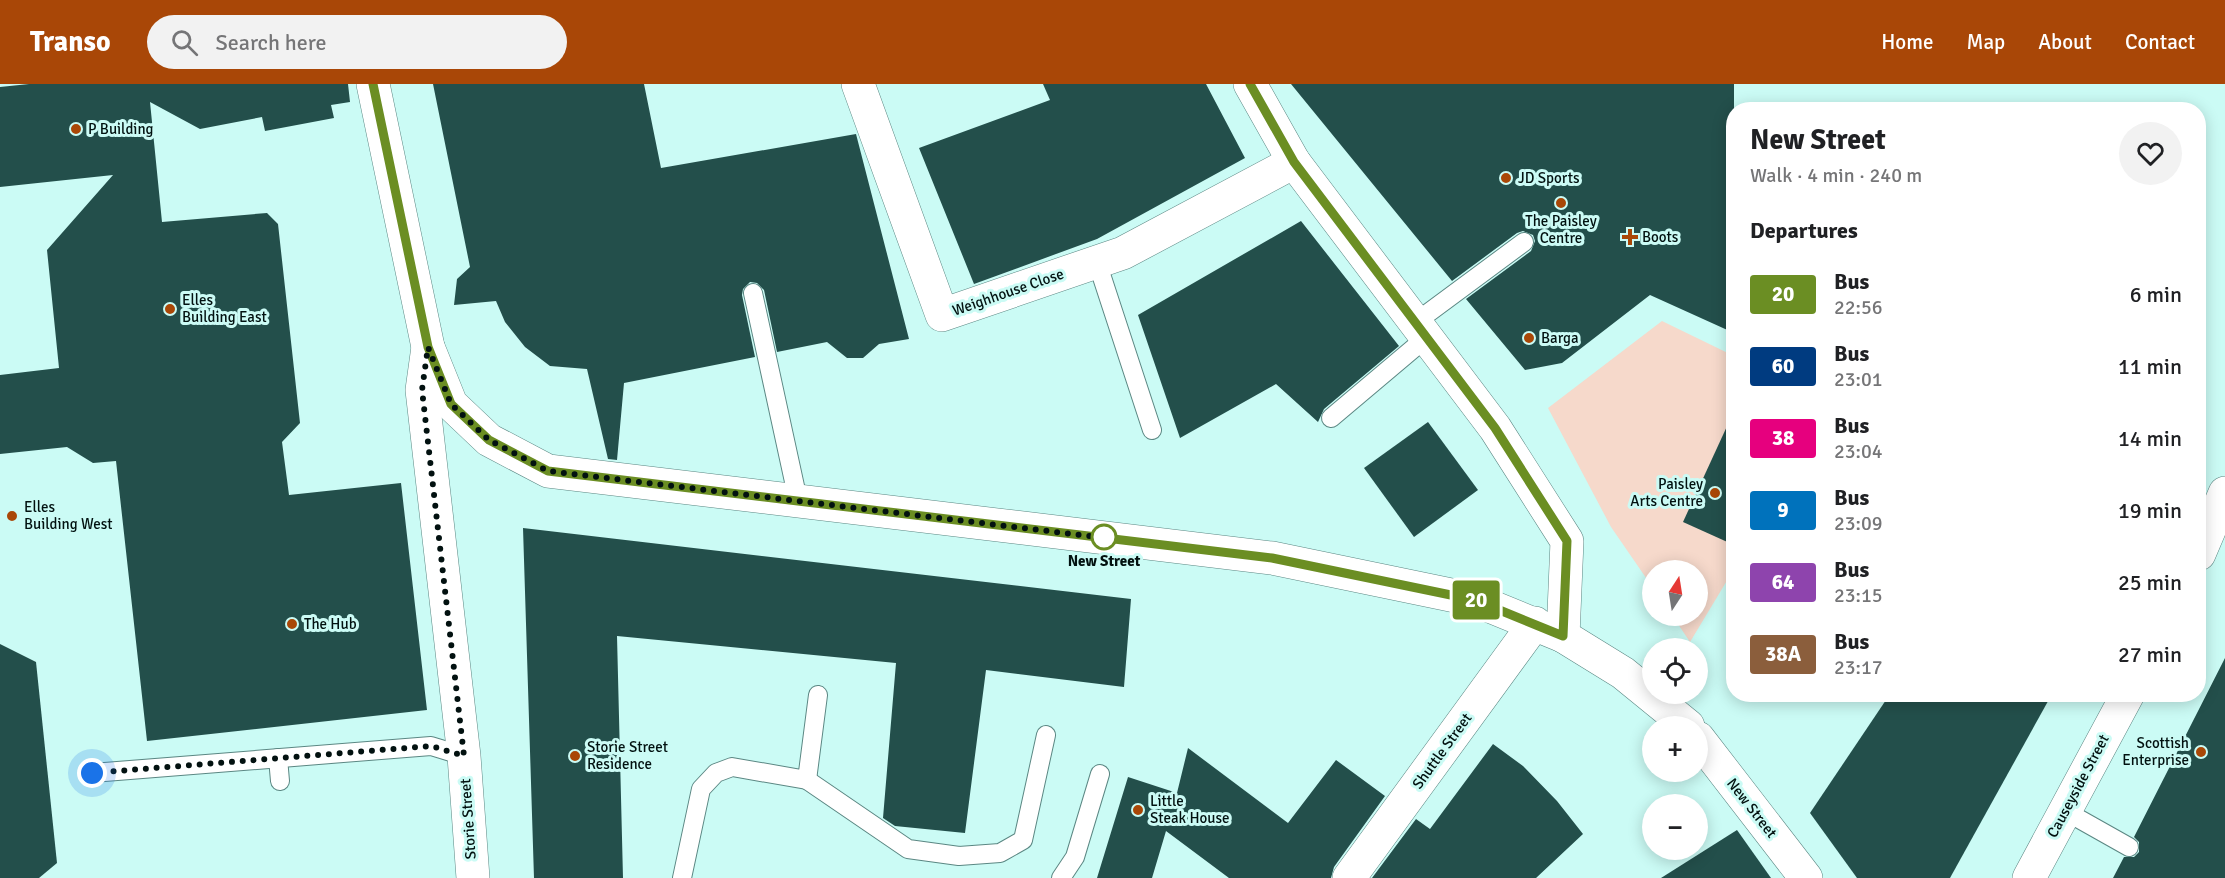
<!DOCTYPE html>
<html lang="en">
<head>
<meta charset="utf-8">
<style>
	body { margin:0; font-family:Signika,sans-serif; background:#f2f2f2; color:#202124; height:100vh; display:flex; flex-direction:column; font-size:22px; white-space:nowrap }
	* { box-sizing:border-box; margin:0 }
	p { font-size:20px; color:#757577 }
	.icon { flex:none; width:33px; height:33px; fill:none; stroke:currentColor; stroke-width:2; stroke-linecap:round; stroke-linejoin:round }
	.map { position:relative; flex:1; overflow:hidden }
	.panel { position:absolute; left:1726px; top:18px; width:480px; height:600px; display:flex; flex-direction:column; background:#fff; border-radius:24px; box-shadow:0 3px 15px #0003 }
	.panel>* { flex:none }
	.badge { padding:0 12px; border-radius:4px; font-size:21px; line-height:39px }
	.needle { width:39px; rotate:12deg }
	.controls { position:absolute; left:1642px; top:476px; display:grid; gap:12px }
	.controls a { display:grid; place-items:center; width:66px; height:66px; border-radius:50%; background:#fff; box-shadow:0 3px 15px #0003; font-size:30px }
	.you { position:absolute; width:30px; height:30px; margin:-15px; border:4px solid #fff; border-radius:50%; background:#1a73e8; box-shadow:0 0 0 9px #1a73e833 }
	.map>.badge { position:absolute; translate:-50% -50%; box-shadow:0 0 0 3px #fff }
	h2 { padding:0 24px; font-size:22px; line-height:54px }
	.round { display:grid; place-items:center; flex:none; width:63px; height:63px; border-radius:32px; background:#f2f2f2 }
	.summary { display:flex; align-items:center; justify-content:space-between; height:102px; padding:0 24px }
	h1 { font-size:28px; font-weight:700; line-height:45px }
	ul { padding:0; list-style:none }
	li { display:flex; align-items:center; gap:18px; height:72px; padding:0 24px }
	li div { flex:1 }
	li b { display:block; font-size:22px }
	li em { font-style:normal }
	li .badge { min-width:66px; font-weight:700; text-align:center }
	header { display:flex; align-items:center; gap:36px; box-sizing:border-box; height:84px; padding:0 30px; background:#a94707; color:#fff }
	header strong { font-size:28px }
	nav { display:flex; gap:33px; margin-inline-start:auto; font-size:21px }
	.search { width:420px; height:54px; background:#f2f2f2; display:flex; align-items:center; gap:15px; box-sizing:border-box; padding:0 21px; border-radius:33px; color:#757577; font-size:22px }
	.map>svg:first-child { display:block }
	.green { fill:#f6d9cb }
	.building { fill:#234f4b }
	.lines { fill:none; stroke-linecap:round; stroke-linejoin:round }
	.lane-casing { stroke:#5b8783; stroke-width:20 }
	.street-casing { stroke:#5b8783; stroke-width:34 }
	.secondary-casing { stroke:#5b8783; stroke-width:34 }
	.lane { stroke:#fff; stroke-width:18 }
	.street { stroke:#fff; stroke-width:33 }
	.secondary { stroke:#fff; stroke-width:33 }
	.line-casing { stroke:#fff; stroke-width:14 }
	.line { stroke:#6b8e23; stroke-width:9 }
	.walk { stroke:#021110; stroke-width:6; stroke-dasharray:0 10.8 }
	.poi-dot { fill:#a94707; stroke:#cbfbf5; stroke-width:2 }
	.stop-dot { fill:#fff; stroke:#6b8e23; stroke-width:3 }
	.labels { text-anchor:middle; stroke-width:6; stroke-linejoin:round; paint-order:stroke }
	.poi-label { font-size:15px; fill:#021110; stroke:#cbfbf5; text-anchor:start }
	.street-label { font-size:15px; fill:#021110; stroke:#cbfbf5 }
	.stop-label { font-size:15px; font-weight:bold; fill:#021110; stroke:#cbfbf5 }
</style>
</head>
<body>
<header>
<strong>Transo</strong>
<div class="search"><svg class="icon" aria-label="search" viewBox="0 0 24 24"><circle cx="10" cy="10" r="6"/><path d="M15 15l6 6"/></svg>Search here</div>
<nav><a>Home</a><a>Map</a><a>About</a><a>Contact</a></nav>
</header>
<div class="map">
<svg width="2225" height="794" viewBox="0 0 2225 794">
	<rect width="100%" height="100%" fill="#cbfbf5"/>
	<!-- green -->
	<path class="green" d="M 1662,237 L 1734,272 L 1734,485 L 1690,558 L 1672,531 L 1698,531 L 1698,486 L 1653,486 L 1653,504 L 1611,443 L 1548,324 Z"/>
	<!-- building -->
	<g class="building">
		<path d="M 29,0 L 348,0 L 350,18 L 331,21 L 334,34 L 265,47 L 262,33 L 200,45 L 150,18 L 162,138 L 267,129 L 278,140 L 300,339 L 282,358 L 289,411 L 401,399 L 427,626 L 147,657 L 116,377 L 93,379 L 67,363 L 0,370 L 0,291 L 59,284 L 47,166 L 113,91 L 0,103 L 0,3 Z"/>
		<path d="M 433,0 L 644,0 L 661,84 L 856,50 L 909,255 L 879,260 L 863,274 L 847,274 L 827,258 L 777,268 L 764,206 L 757,199 L 750,198 L 743,205 L 742,211 L 755,273 L 624,299 L 617,376 L 608,375 L 587,285 L 550,282 L 525,263 L 505,238 L 496,217 L 454,221 L 457,195 L 470,183 Z"/>
		<path d="M 1043,0 L 1206,0 L 1245,74 L 1097,155 L 974,200 L 919,64 L 1050,16 Z"/>
		<path d="M 1291,0 L 1734,0 L 1734,249 L 1650,211 L 1562,279 L 1525,286 L 1466,215 L 1531,167 L 1535,157 L 1533,151 L 1523,147 L 1517,149 L 1452,197 Z"/>
		<path d="M 1301,137 L 1399,262 L 1324,325 L 1318,338 L 1276,300 L 1180,354 L 1138,231 Z"/>
		<path d="M 1734,327 L 1734,461 L 1683,438 Z"/>
		<path d="M 1428,338 L 1478,406 L 1414,453 L 1364,384 Z"/>
		<path d="M 523,444 L 1131,515 L 1124,603 L 986,586 L 965,749 L 895,742 L 883,734 L 896,579 L 617,552 L 623,794 L 534,794 Z"/>
		<path d="M 0,560 L 36,578 L 57,779 L 39,794 L 0,794 Z"/>
		<path d="M 2225,574 L 2225,794 L 2113,794 L 2124,773 L 2134,773 L 2139,768 L 2139,758 L 2134,753 Z"/>
		<path d="M 1890,610 L 2052,610 L 1950,794 L 1857,794 L 1810,729 Z"/>
		<path d="M 1493,660 L 1523,682 L 1557,717 L 1583,750 L 1536,794 L 1372,794 L 1416,735 L 1430,745 Z"/>
		<path d="M 1188,664 L 1288,739 L 1336,676 L 1385,712 L 1334,783 L 1331,794 L 1229,794 L 1166,747 L 1152,794 L 1097,794 L 1128,693 L 1177,709 Z"/>
		<path d="M 1737,746 L 1771,794 L 1661,794 Z"/>
	</g>
	<g class="lines">
		<!-- lane casing -->
		<g class="lane-casing">
			<g id="lane">
				<path d="M 1097,178 L 1152,346"/>
				<path d="M 753,209 L 798,416"/>
				<path d="M 1416,238 L 1524,158"/>
				<path d="M 1331,334 L 1427,253"/>
				<path d="M 278,674 L 280,697"/>
				<path d="M 92,689 L 431,662 L 464,672"/>
				<path d="M 807,696 L 908,765 L 959,772 L 1000,769 L 1023,756 L 1046,651"/>
				<path d="M 2065,727 L 2129,763"/>
				<path d="M 682,794 L 701,705 L 716,689 L 732,683 L 807,696 L 818,611"/>
				<path d="M 1061,794 L 1075,773 L 1100,690"/>
			</g>
		</g>
		<!-- street casing -->
		<g class="street-casing">
			<g id="street">
				<path d="M 858,0 L 942,231 L 1123,169 L 1294,78"/>
				<path d="M 1250,0 L 1294,78 L 1495,344 L 1567,457 L 1563,552"/>
				<path d="M 428,263 L 422,306 L 464,672 L 473,794"/>
				<path d="M 2199,470 L 2225,409"/>
				<path d="M 1349,794 L 1535,539"/>
				<path d="M 2029,794 L 2128,610"/>
			</g>
		</g>
		<!-- secondary casing -->
		<g class="secondary-casing">
			<g id="secondary">
				<path d="M 373,0 L 428,263 L 451,320 L 489,356 L 548,387 L 1272,474 L 1475,516 L 1563,552 L 1623,589 L 1688,642"/>
				<path d="M 1698,654 L 1806,794"/>
			</g>
		</g>
		<!-- lane -->
		<use href="#lane" class="lane"/>
		<!-- street -->
		<use href="#street" class="street"/>
		<!-- secondary -->
		<use href="#secondary" class="secondary"/>
	</g>
	<g class="lines">
		<!-- line casing -->
		<g class="line-casing">
			<path id="line" d="M 373,0 L 428,263 L 451,320 L 489,356 L 548,387 L 1272,474 L 1475,516 L 1563,552 L 1567,457 L 1495,344 L 1294,78 L 1250,0"/>
		</g>
		<!-- line -->
		<use href="#line" class="line"/>
		<!-- walk -->
		<path class="walk" d="M 92,689 L 431,662 L 464,672 L 422,306 L 428,263 L 451,320 L 489,356 L 548,387 L 1106,454 L 1104,453"/>
	</g>
	<!-- markers -->
	<g class="poi-dot">
		<circle cx="76" cy="45" r="6"/>
		<circle cx="1506" cy="94" r="6"/>
		<circle cx="1561" cy="119" r="6"/>
		<path d="M1627 144h6v6h6v6h-6v6h-6v-6h-6v-6h6z"/>
		<circle cx="170" cy="225" r="6"/>
		<circle cx="1529" cy="254" r="6"/>
		<circle cx="1715" cy="409" r="6"/>
		<circle cx="12" cy="432" r="6"/>
		<circle cx="292" cy="540" r="6"/>
		<circle cx="2201" cy="668" r="6"/>
		<circle cx="575" cy="672" r="6"/>
		<circle cx="1138" cy="726" r="6"/>
	</g>
	<circle class="stop-dot" cx="1104" cy="453" r="12"/>
	<g class="labels">
		<!-- poi labels -->
		<g class="poi-label">
			<text x="88" y="50">P Building</text>
			<text x="1518" y="99">JD Sports</text>
			<text x="1561" y="142" text-anchor="middle">The Paisley<tspan x="1561" dy="17">Centre</tspan></text>
			<text x="1642" y="158">Boots</text>
			<text x="182" y="221">Elles<tspan x="182" dy="17">Building East</tspan></text>
			<text x="1541" y="259">Barga</text>
			<text x="1703" y="405" text-anchor="end">Paisley<tspan x="1703" dy="17">Arts Centre</tspan></text>
			<text x="24" y="428">Elles<tspan x="24" dy="17">Building West</tspan></text>
			<text x="304" y="545">The Hub</text>
			<text x="2189" y="664" text-anchor="end">Scottish<tspan x="2189" dy="17">Enterprise</tspan></text>
			<text x="587" y="668">Storie Street<tspan x="587" dy="17">Residence</tspan></text>
			<text x="1150" y="722">Little<tspan x="1150" dy="17">Steak House</tspan></text>
		</g>
		<!-- street labels -->
		<g class="street-label">
			<text transform="translate(1008 208) rotate(-19)" y="5">Weighhouse Close</text>
			<text transform="translate(1442 667) rotate(-54)" y="5">Shuttle Street</text>
			<text transform="translate(2078 702) rotate(-62)" y="5">Causeyside Street</text>
			<text transform="translate(1752 724) rotate(52)" y="5">New Street</text>
			<text transform="translate(468 735) rotate(-94)" y="5">Storie Street</text>
		</g>
		<!-- stop labels -->
		<g class="stop-label">
			<text x="1104" y="482">New Street</text>
		</g>
	</g>
</svg>
<div class="controls">
<a><svg class="needle" viewBox="-14 -14 28 28"><path d="M0-13l5 13h-10z" fill="#e53935"/><path d="M0 13l5-13h-10z" fill="#757577"/></svg></a>
<a><svg class="icon" aria-label="locate" viewBox="0 0 24 24"><circle cx="12" cy="12" r="6"/><path d="M12 2v4M12 18v4M2 12h4M18 12h4"/></svg></a>
<a>+</a>
<a>−</a>
</div>
<div class="you" style="left:92px;top:689px"></div>
<b class="badge" style="left:1476px;top:516px;background:#6b8e23;color:#fff">20</b>
<section class="panel">
<div class="summary"><div><h1>New Street</h1><p>Walk · 4 min · 240 m</p></div><a class="round"><svg class="icon" aria-label="heart" viewBox="0 0 24 24"><path d="M12 20l-8-8c-3-5 5-10 8-4 3-6 11-1 8 4z"/></svg></a></div>
<h2>Departures</h2>
<ul>
<li><span class="badge" style="background:#6b8e23;color:#fff">20</span><div><b>Bus</b><p>22:56</p></div><em>6 min</em></li>
<li><span class="badge" style="background:#003b80;color:#fff">60</span><div><b>Bus</b><p>23:01</p></div><em>11 min</em></li>
<li><span class="badge" style="background:#e6007e;color:#fff">38</span><div><b>Bus</b><p>23:04</p></div><em>14 min</em></li>
<li><span class="badge" style="background:#0072bc;color:#fff">9</span><div><b>Bus</b><p>23:09</p></div><em>19 min</em></li>
<li><span class="badge" style="background:#8e44ad;color:#fff">64</span><div><b>Bus</b><p>23:15</p></div><em>25 min</em></li>
<li><span class="badge" style="background:#8b5e3c;color:#fff">38A</span><div><b>Bus</b><p>23:17</p></div><em>27 min</em></li>
</ul>
</section>
</div>
</body>
</html>
